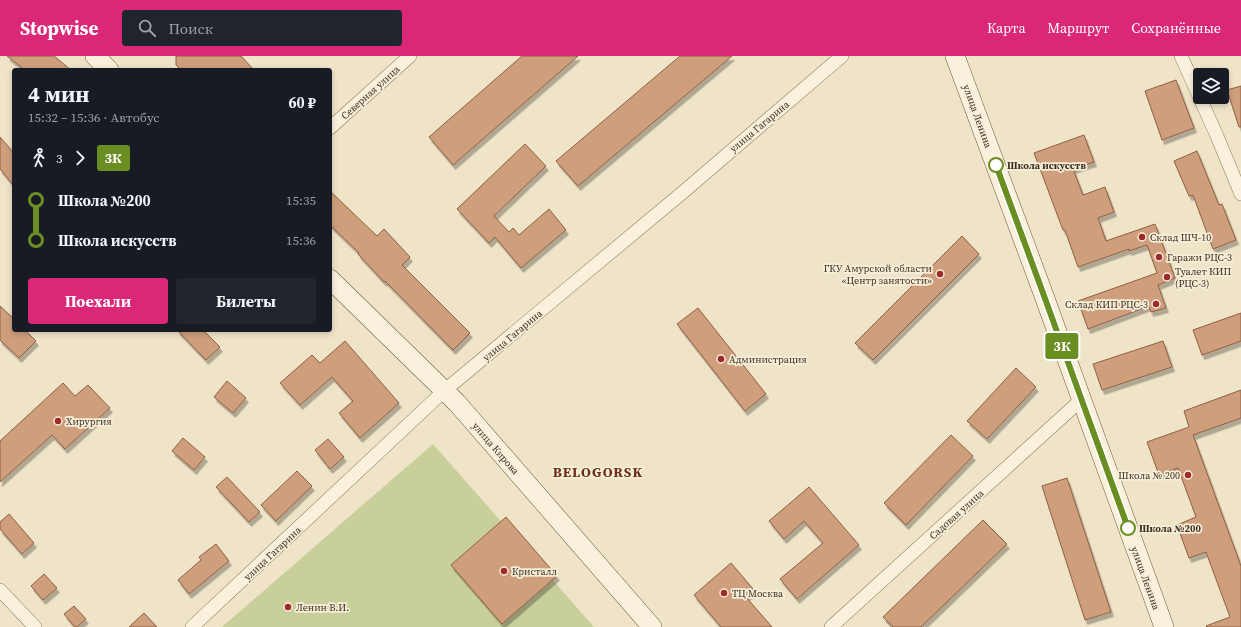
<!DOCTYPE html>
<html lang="ru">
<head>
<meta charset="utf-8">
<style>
	body { margin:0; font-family:"Source Serif 4",serif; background:#20242c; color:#f1f3f6; height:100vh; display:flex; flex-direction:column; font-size:15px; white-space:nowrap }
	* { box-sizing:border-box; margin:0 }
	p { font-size:13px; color:#9ea1a6 }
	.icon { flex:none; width:22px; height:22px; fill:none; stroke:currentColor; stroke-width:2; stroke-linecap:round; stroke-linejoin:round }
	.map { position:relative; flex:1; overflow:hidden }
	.side { position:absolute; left:12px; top:12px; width:320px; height:264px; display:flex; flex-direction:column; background:#171b24; border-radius:4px; box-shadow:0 2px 6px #0003 }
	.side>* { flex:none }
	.badge { padding:0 8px; border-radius:3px; font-size:14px; line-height:26px }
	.buttons { position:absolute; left:1193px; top:12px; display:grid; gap:8px }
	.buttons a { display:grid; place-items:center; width:36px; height:36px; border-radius:4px; background:#171b24; box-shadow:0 2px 6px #0003; font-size:20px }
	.map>.badge { position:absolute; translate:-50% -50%; box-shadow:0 0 0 2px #fff }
	.legs { display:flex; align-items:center; gap:6px; height:44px; padding:0 16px; font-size:13px }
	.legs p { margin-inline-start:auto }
	.head { display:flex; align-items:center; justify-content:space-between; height:68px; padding:0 16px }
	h1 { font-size:22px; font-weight:700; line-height:30px }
	.cta { display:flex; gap:8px; margin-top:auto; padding:8px 16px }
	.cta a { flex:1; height:46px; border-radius:4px; background:#db2777; color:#fff; font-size:16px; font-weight:700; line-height:46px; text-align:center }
	.cta a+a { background:#20242c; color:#f1f3f6 }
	ul { padding:0 16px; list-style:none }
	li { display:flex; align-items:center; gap:14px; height:40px; font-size:15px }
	li i { display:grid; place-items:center; width:6px; height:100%; margin:0 5px; background:currentColor }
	li i::after { content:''; width:10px; height:10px; margin:-5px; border:3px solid; border-radius:50%; background:#171b24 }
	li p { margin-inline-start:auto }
	li:first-child i { background:linear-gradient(#0000 50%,currentColor 0) }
	li:last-child i { background:linear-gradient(currentColor 50%,#0000 0) }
	header { display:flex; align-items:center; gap:24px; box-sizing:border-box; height:56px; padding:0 20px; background:#db2777; color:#fff }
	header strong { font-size:19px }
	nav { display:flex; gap:22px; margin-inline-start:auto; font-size:14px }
	.search { width:280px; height:36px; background:#20242c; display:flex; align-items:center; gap:10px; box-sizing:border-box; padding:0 14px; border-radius:4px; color:#9ea1a6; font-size:15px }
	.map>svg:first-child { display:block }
	.green { fill:#c9cf9b }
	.building { fill:#cf9f7d; stroke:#8d5f41; filter:url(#shadow) }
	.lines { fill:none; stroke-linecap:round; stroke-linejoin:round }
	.street-casing { stroke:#8d765c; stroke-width:14 }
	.secondary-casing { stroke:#6f573f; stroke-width:20 }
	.street { stroke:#faf1dc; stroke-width:13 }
	.secondary { stroke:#faf1dc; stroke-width:19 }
	.line-1-casing { stroke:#fff; stroke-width:9 }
	.line-1 { stroke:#6b8e23; stroke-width:6 }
	.stop-1-dot { fill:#fff; stroke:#6b8e23; stroke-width:2 }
	.poi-dot { fill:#9e2a2b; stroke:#f7eed8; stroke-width:1.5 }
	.labels { text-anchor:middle; stroke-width:3.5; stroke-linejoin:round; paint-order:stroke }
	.street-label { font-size:10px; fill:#3d2e20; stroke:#f7eed8 }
	.stop-label { font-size:10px; font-weight:bold; fill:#3d2e20; stroke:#f7eed8; text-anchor:start }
	.poi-label { font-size:10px; fill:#3d2e20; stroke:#f7eed8; text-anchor:start }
	.district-label { font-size:14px; font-weight:bold; letter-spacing:1px; fill:#6b2e1e; stroke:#f7eed8 }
</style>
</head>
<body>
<header>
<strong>Stopwise</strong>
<div class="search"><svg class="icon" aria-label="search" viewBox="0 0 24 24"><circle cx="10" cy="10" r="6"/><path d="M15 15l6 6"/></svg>Поиск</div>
<nav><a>Карта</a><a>Маршрут</a><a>Сохранённые</a></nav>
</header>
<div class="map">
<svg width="1241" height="571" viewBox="0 0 1241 571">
	<defs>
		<filter id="shadow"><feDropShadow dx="2.5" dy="4.5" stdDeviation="0" flood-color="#0004"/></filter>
	</defs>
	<rect width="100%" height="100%" fill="#f0e4c8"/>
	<!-- green -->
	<path class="green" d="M 433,388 L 594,571 L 222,571 Z"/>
	<!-- building -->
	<g class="building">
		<path d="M 7,0 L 54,0 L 71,14 L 25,14 Z"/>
		<path d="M 176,0 L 241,0 L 254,14 L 181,14 L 176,9 Z"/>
		<path d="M 522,0 L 578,0 L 453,109 L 429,81 Z"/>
		<path d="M 680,0 L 732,0 L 578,130 L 556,105 Z"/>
		<path d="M 1176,24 L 1194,72 L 1162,84 L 1145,35 Z"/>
		<path d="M 1241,30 L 1241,71 L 1239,71 L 1227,34 Z"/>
		<path d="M 1084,79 L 1094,106 L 1073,113 L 1083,139 L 1105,131 L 1114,156 L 1098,162 L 1106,185 L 1155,168 L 1175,222 L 1158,229 L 1166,252 L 1151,256 L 1149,250 L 1088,273 L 1078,245 L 1157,217 L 1147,189 L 1129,195 L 1129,193 L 1078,211 L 1065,174 L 1063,174 L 1034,97 Z"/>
		<path d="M 0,81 L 14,97 L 14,130 L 0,113 Z"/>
		<path d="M 525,88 L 546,110 L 494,160 L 509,176 L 513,172 L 519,179 L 549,153 L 566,174 L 521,212 L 495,181 L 489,187 L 457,153 Z"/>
		<path d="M 1197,95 L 1219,149 L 1222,148 L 1236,184 L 1213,193 L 1193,139 L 1189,140 L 1174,105 Z"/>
		<path d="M 330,135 L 377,180 L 384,173 L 410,201 L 402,209 L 470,277 L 453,294 L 385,225 L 384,226 L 358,198 L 359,197 L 330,169 Z"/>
		<path d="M 962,180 L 979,198 L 873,304 L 855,287 Z"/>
		<path d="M 0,250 L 14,263 L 14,274 L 25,274 L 36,285 L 19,302 L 0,284 Z"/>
		<path d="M 698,252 L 766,338 L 745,355 L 677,268 Z"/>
		<path d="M 1241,257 L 1241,285 L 1202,299 L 1193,274 Z"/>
		<path d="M 177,274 L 203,274 L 220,291 L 206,304 Z"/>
		<path d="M 345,285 L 399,347 L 360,382 L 339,357 L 353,345 L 332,321 L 300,349 L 280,327 L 312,299 L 320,307 Z"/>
		<path d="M 1163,285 L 1172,311 L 1102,334 L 1093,308 Z"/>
		<path d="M 1016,312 L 1036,331 L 987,383 L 967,365 Z"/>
		<path d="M 227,325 L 246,342 L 233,357 L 214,341 Z"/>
		<path d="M 63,327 L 75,340 L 88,329 L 110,352 L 65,393 L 52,379 L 0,426 L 0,385 Z"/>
		<path d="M 1241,334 L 1241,362 L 1193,379 L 1241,510 L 1241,571 L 1207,571 L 1206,570 L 1230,561 L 1206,496 L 1189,502 L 1177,469 L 1196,461 L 1178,412 L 1159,419 L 1147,386 L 1189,371 L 1184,355 Z"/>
		<path d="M 951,379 L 973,400 L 906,469 L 884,447 Z"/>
		<path d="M 183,382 L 205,401 L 194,414 L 172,395 Z"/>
		<path d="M 328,383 L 344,401 L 330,413 L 315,394 Z"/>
		<path d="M 297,415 L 312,430 L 276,465 L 261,449 Z"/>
		<path d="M 227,421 L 260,456 L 249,466 L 216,431 Z"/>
		<path d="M 1067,422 L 1111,556 L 1085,564 L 1042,430 Z"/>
		<path d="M 809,431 L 859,489 L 797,543 L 780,523 L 823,487 L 804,465 L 784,483 L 769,465 Z"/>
		<path d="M 9,458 L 34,487 L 22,498 L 0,473 L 0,466 Z"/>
		<path d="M 506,461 L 557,520 L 502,568 L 451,509 Z"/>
		<path d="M 983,464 L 1007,488 L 921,571 L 893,571 L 883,561 Z"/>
		<path d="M 216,488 L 229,505 L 189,538 L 178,524 L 201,504 L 199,501 Z"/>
		<path d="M 731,507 L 754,534 L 746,541 L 772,571 L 721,571 L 694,539 Z"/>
		<path d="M 44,518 L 57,532 L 43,544 L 31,530 Z"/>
		<path d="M 74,550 L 86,563 L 77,571 L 75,571 L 64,558 Z"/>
		<path d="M 144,557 L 157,571 L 129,571 Z"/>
	</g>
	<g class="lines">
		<!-- street casing -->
		<g class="street-casing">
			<g id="street">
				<path d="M 1181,0 L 1217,80 L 1241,138"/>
				<path d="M 330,72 L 410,0"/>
				<path d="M 0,534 L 35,571"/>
				<path d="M 192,571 L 444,335 L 682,137 L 842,0"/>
				<path d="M 831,571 L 1081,344"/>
			</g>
		</g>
		<!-- secondary casing -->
		<g class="secondary-casing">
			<g id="secondary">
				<path d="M 95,0 L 109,14"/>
				<path d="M 955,0 L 1043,237 L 1164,571"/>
				<path d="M 330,223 L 457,347 L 652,571"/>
			</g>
		</g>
		<!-- street -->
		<use href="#street" class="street"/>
		<!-- secondary -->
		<use href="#secondary" class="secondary"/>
	</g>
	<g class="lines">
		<!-- line-1 casing -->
		<g class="line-1-casing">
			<path id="line-1" d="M 996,109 L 1043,237 L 1128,472"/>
		</g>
		<!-- line-1 -->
		<use href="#line-1" class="line-1"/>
	</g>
	<!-- markers -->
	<g class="stop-1-dot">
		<circle cx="996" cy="109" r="7"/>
		<circle cx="1128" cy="472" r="7"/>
	</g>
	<g class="poi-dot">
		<circle cx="1142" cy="181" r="4"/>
		<circle cx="1159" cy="201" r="4"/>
		<circle cx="940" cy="218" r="4"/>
		<circle cx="1167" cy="221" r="4"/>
		<circle cx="1156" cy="248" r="4"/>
		<circle cx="721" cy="303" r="4"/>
		<circle cx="58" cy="365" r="4"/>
		<circle cx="1188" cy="419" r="4"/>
		<circle cx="504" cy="515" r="4"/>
		<circle cx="724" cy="537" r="4"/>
		<circle cx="288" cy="551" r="4"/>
	</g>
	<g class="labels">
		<!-- street labels -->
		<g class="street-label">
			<text transform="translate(370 36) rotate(-42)" y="4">Северная улица</text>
			<text transform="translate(978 60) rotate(70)" y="4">улица Ленина</text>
			<text transform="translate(759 70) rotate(-40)" y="4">улица Гагарина</text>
			<text transform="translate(512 279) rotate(-40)" y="4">улица Гагарина</text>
			<text transform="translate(496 392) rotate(49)" y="4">улица Кирова</text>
			<text transform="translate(956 458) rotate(-42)" y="4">Садовая улица</text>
			<text transform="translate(272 497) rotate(-43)" y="4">улица Гагарина</text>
			<text transform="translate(1146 522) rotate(70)" y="4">улица Ленина</text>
		</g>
		<!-- stop labels -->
		<g class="stop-label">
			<text x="1007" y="113">Школа искусств</text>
			<text x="1139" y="476">Школа №200</text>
		</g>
		<!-- poi labels -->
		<g class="poi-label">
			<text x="1150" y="185">Склад ШЧ-10</text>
			<text x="1167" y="205">Гаражи РЦС-3</text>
			<text x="932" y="216" text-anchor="end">ГКУ Амурской области<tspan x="932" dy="12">«Центр занятости»</tspan></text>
			<text x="1175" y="219">Туалет КИП<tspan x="1175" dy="12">(РЦС-3)</tspan></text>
			<text x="1148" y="252" text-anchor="end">Склад КИП РЦС-3</text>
			<text x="729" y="307">Администрация</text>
			<text x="66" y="369">Хирургия</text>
			<text x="1180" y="423" text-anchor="end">Школа № 200</text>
			<text x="512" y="519">Кристалл</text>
			<text x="732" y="541">ТЦ Москва</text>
			<text x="296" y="555">Ленин В.И.</text>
		</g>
		<!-- district labels -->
		<g class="district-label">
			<text x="598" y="421">BELOGORSK</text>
		</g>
	</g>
</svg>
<div class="buttons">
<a><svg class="icon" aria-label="layers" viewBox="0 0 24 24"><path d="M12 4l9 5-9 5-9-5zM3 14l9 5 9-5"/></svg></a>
</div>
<b class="badge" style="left:1062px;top:290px;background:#6b8e23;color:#fff">3К</b>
<section class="side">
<div class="head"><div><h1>4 мин</h1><p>15:32 – 15:36 · Автобус</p></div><b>60 ₽</b></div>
<div class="legs"><svg class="icon" aria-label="walk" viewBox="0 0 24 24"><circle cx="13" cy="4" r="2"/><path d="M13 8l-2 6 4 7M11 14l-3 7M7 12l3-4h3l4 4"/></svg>3<svg class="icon" aria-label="forward" viewBox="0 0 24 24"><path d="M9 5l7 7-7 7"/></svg><b class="badge" style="background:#6b8e23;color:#fff">3К</b></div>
<ul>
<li><i style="color:#6b8e23"></i><b>Школа №200</b><p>15:35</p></li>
<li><i style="color:#6b8e23"></i><b>Школа искусств</b><p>15:36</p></li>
</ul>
<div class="cta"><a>Поехали</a><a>Билеты</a></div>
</section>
</div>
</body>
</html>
